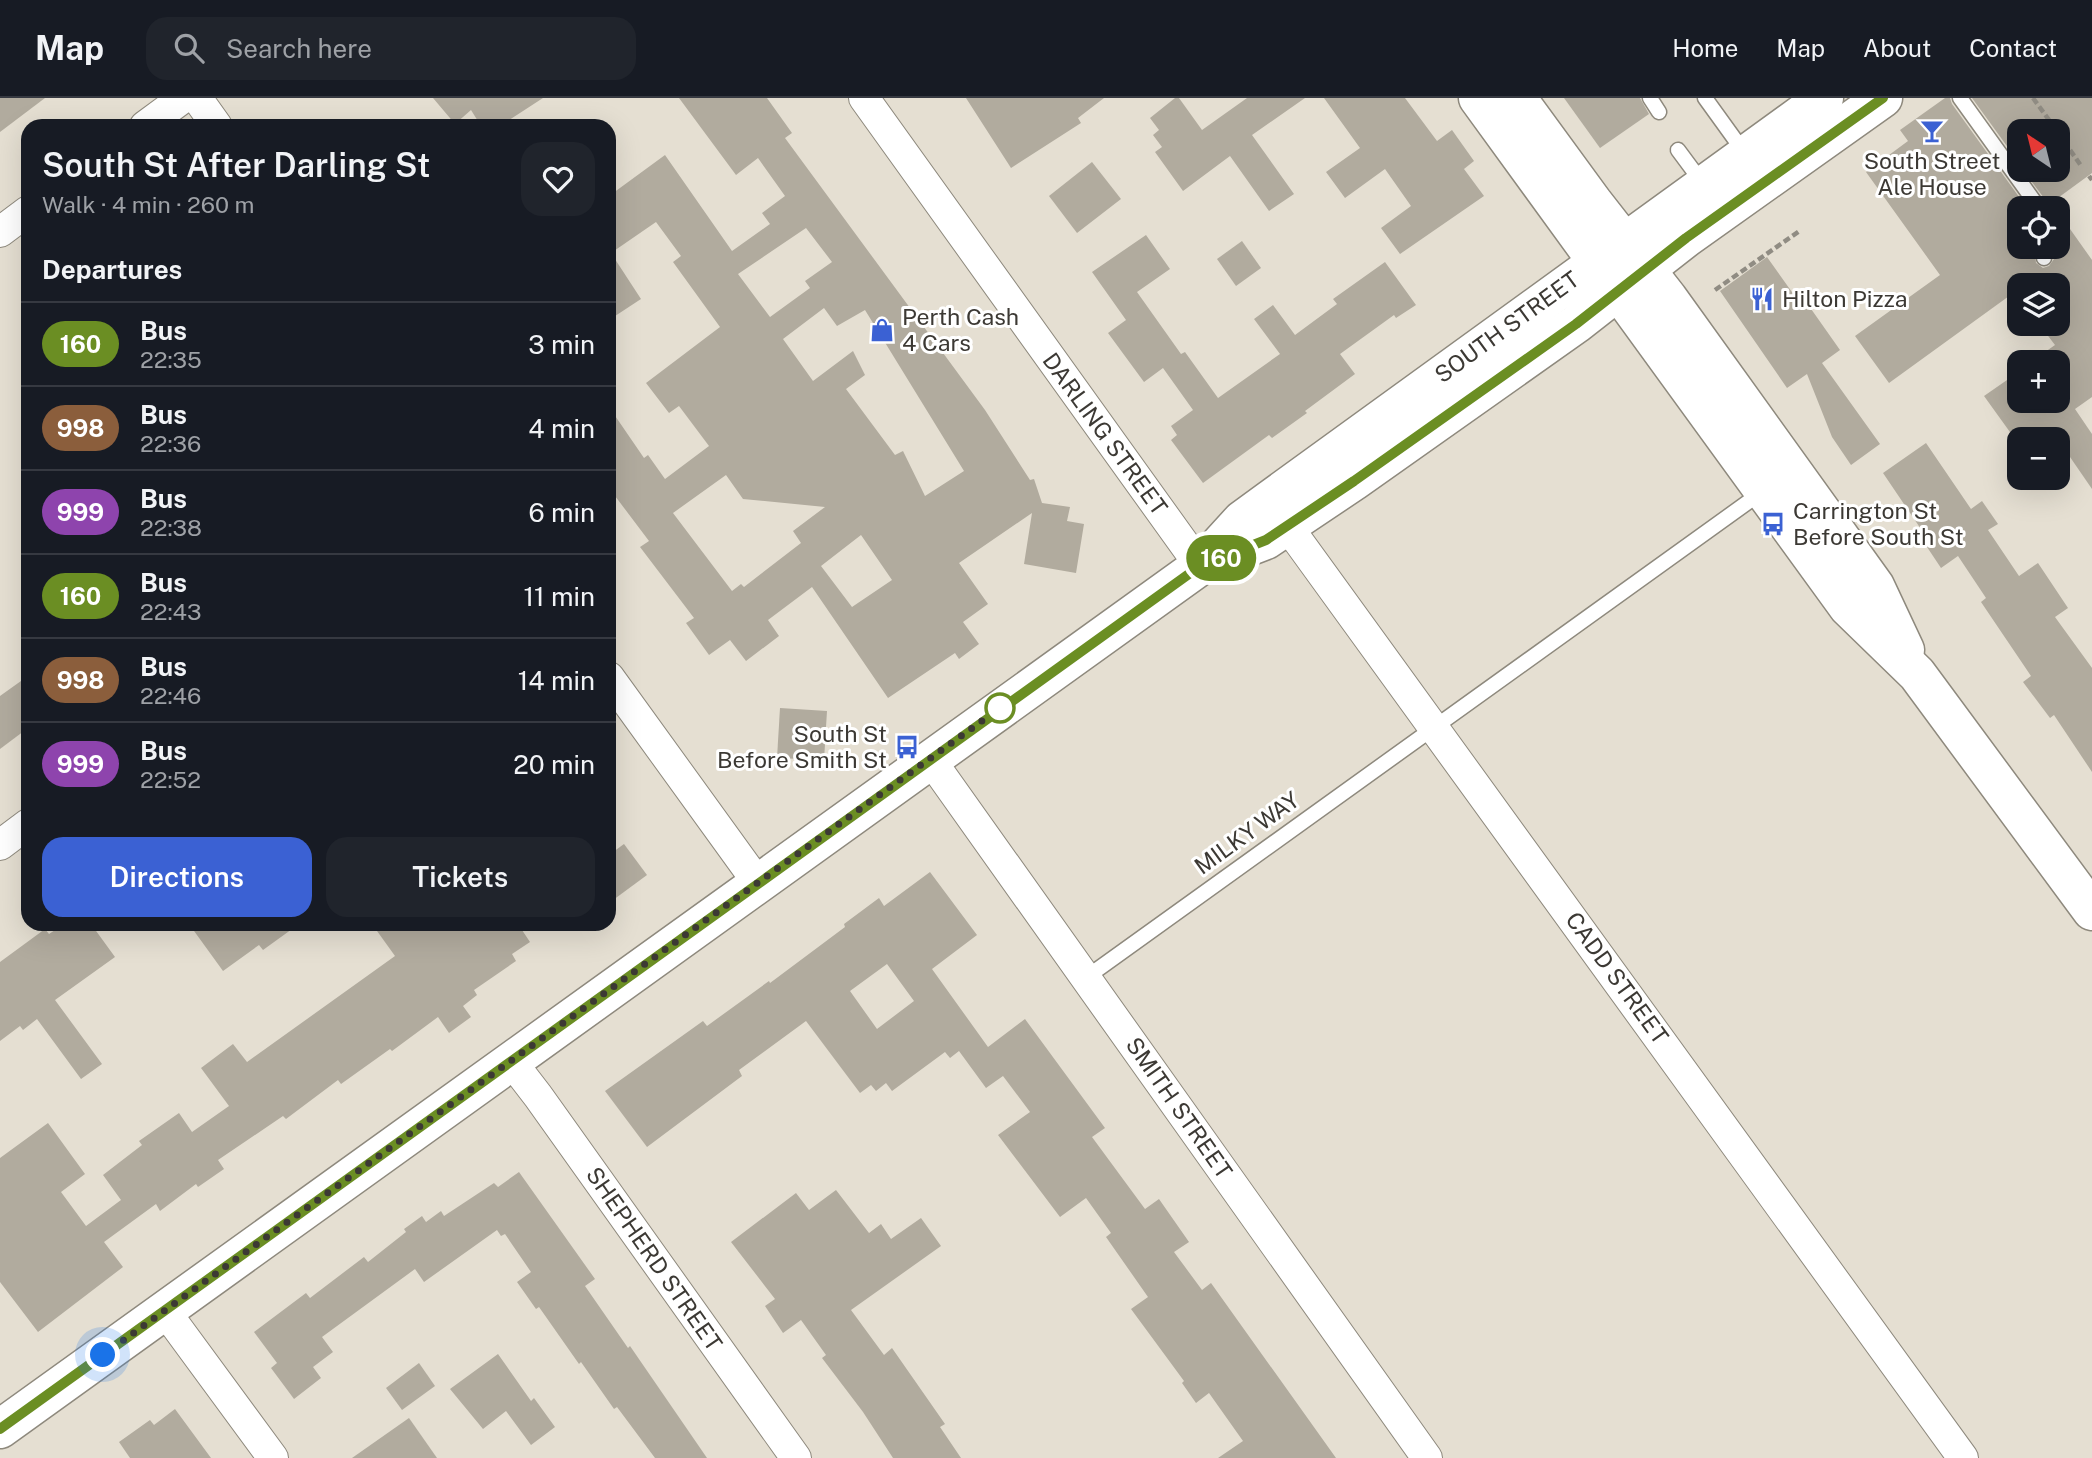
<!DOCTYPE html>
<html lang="en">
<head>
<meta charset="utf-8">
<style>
	body { margin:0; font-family:"Public Sans",sans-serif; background:#20242c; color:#f1f3f6; height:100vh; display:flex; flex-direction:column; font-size:26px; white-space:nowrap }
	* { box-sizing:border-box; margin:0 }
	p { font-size:23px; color:#9ea1a6 }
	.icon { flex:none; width:38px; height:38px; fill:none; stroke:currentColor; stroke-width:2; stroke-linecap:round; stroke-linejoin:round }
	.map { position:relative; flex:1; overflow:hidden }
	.sheet { position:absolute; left:21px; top:21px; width:595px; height:812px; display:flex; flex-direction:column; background:#171b24; border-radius:21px; box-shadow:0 7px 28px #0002 }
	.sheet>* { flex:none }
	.badge { padding:0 14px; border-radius:23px; font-size:24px; line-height:46px }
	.needle { width:46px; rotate:325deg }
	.tools { position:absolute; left:2007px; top:21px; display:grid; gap:14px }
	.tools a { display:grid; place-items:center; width:63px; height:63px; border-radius:14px; background:#171b24; box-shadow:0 7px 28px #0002; font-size:35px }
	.you { position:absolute; width:35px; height:35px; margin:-18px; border:5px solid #fff; border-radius:50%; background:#1a73e8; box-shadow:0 0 0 10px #1a73e833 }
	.map>.badge { position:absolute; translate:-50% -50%; box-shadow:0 0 0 4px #fff }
	h2 { padding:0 21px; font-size:26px; line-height:63px }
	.round { display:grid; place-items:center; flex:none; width:74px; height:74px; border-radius:21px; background:#20242c }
	.head { display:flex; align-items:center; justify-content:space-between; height:119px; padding:0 21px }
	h1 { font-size:33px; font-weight:600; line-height:52px }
	.action { display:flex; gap:14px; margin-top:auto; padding:14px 21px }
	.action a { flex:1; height:80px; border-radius:21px; background:#3b61d3; color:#fff; font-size:28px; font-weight:600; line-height:80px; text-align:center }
	.action a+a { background:#20242c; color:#f1f3f6 }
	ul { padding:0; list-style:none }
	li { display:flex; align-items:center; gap:21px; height:84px; padding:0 21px; border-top:2px solid #363941 }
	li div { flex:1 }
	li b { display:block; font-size:26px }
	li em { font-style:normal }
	li .badge { min-width:77px; font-weight:700; text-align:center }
	header { display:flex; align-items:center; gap:42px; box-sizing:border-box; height:98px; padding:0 35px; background:#171b24; border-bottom:2px solid #363941 }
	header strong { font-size:33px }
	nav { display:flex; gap:38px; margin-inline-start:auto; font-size:24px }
	.search { width:490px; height:63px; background:#20242c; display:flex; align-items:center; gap:18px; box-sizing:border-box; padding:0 24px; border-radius:21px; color:#9ea1a6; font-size:26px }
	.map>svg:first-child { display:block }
	.building { fill:#b1ab9e; fill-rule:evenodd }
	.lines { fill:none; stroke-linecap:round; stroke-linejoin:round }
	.service-casing { stroke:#8e897d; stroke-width:17 }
	.minor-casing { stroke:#8e897d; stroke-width:32 }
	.secondary-casing { stroke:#8e897d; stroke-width:41 }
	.primary-casing { stroke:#8e897d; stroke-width:41 }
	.path { stroke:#908c83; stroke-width:4.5; stroke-dasharray:7 3.5; stroke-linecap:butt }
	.service { stroke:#fff; stroke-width:14 }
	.minor { stroke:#fff; stroke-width:30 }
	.secondary { stroke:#fff; stroke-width:38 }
	.primary { stroke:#fff; stroke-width:38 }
	.line-casing { stroke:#fff; stroke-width:16 }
	.line { stroke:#6b8e23; stroke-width:10 }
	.walk { stroke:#3c3934; stroke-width:7; stroke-dasharray:0 12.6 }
	.stop-dot { fill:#fff; stroke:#6b8e23; stroke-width:3.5 }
	.labels { text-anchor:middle; stroke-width:6; stroke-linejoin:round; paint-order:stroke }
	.poi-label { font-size:23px; fill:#3c3934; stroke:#fff; text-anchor:start }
	.street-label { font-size:23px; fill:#3c3934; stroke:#fff }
</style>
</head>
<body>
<header>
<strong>Map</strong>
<div class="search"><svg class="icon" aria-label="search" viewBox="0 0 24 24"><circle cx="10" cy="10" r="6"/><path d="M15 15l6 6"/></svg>Search here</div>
<nav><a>Home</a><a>Map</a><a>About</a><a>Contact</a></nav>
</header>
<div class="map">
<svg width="2092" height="1360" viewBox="0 0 2092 1360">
	<rect width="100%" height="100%" fill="#e5dfd2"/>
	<!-- building -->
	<g class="building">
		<path d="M 0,0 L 45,0 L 0,34 Z"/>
		<path d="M 433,0 L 543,0 L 500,28 L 481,28 L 471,12 L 455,26 Z"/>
		<path d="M 679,0 L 767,0 L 792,35 L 785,40 L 985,312 L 1030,382 L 1034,381 L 1042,405 L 1070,409 L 1067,423 L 1084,426 L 1076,475 L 1024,466 L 1032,415 L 959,465 L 988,506 L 963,524 L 979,546 L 959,561 L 955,555 L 888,600 L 812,489 L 768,522 L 779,538 L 746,563 L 730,542 L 709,557 L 686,525 L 694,520 L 640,449 L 649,443 L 609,390 L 609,309 L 644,360 L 648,357 L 665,381 L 709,348 L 679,308 L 669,315 L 646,285 L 720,229 L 673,164 L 681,158 L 656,124 L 611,155 L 641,201 L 609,222 L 609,98 L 665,57 L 732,153 L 770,126 L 762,115 L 785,98 L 758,60 L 736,77 ZM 806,130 L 832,164 L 805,183 L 810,190 L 770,219 L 738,176 ZM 824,210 L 837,228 L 865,212 L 964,373 L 925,398 L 903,353 L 895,357 L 846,291 L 865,277 L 853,253 L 813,283 L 783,241 ZM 726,377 L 743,401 L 825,409 L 793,433 L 801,445 L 744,489 L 741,486 L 732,493 L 673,415 ZM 861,437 L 892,482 L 852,509 L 821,468 Z"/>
		<path d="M 966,0 L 1104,0 L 1078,20 L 1081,25 L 1011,70 Z"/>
		<path d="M 1175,0 L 1179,0 L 1202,32 L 1247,0 L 1305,0 L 1252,37 L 1294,96 L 1269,113 L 1230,58 L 1183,93 L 1155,54 L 1162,49 L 1153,37 L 1159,32 L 1150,20 Z"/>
		<path d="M 1324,0 L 1405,0 L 1437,43 L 1452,32 L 1474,63 L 1464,71 L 1484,98 L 1400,156 L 1381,130 L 1411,108 L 1385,71 L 1345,100 L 1326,74 L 1360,50 Z"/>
		<path d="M 1564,0 L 1640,0 L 1649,16 L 1600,50 Z"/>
		<path d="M 1945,0 L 1950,0 L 1952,6 L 2027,110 L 2020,110 L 2020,149 L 2034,149 L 2036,165 L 2043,170 L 2049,168 L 2054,161 L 2054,149 L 2058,149 L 2058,114 L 2092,162 L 2092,299 L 2075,311 L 2092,336 L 2092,391 L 2070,359 L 2058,367 L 2058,341 L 2020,341 L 2020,348 L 1984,298 L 2020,273 L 2020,303 L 2058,303 L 2058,264 L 2031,264 L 2055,247 L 2039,226 L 2058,226 L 2058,187 L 2020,187 L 2020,198 L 2016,193 L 1889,285 L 1855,238 L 1940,177 L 1866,74 L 1908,43 L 1900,32 Z"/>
		<path d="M 1972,0 L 2092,0 L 2092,75 L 2051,105 L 2055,110 L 2048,110 L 2047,104 L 2023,72 L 2058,72 L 2058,33 L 2020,33 L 2020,66 Z"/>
		<path d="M 1092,64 L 1121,101 L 1077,135 L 1049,98 Z"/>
		<path d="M 1146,137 L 1170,171 L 1137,194 L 1181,256 L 1185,254 L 1218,300 L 1280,256 L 1254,221 L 1273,207 L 1295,237 L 1337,206 L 1333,201 L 1385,164 L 1416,207 L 1396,220 L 1394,217 L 1340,256 L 1355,276 L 1305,313 L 1307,315 L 1272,340 L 1269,337 L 1203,385 L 1171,342 L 1177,337 L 1171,328 L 1193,312 L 1163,270 L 1144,284 L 1108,235 L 1126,222 L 1092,174 Z"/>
		<path d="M 1242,143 L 1261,170 L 1236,188 L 1217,161 Z"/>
		<path d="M 1767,159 L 1804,211 L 1809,208 L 1840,252 L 1822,265 L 1880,346 L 1851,367 L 1832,339 L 1807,276 L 1787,290 L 1720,193 Z"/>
		<path d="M 1926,345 L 1971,411 L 1982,403 L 1998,426 L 1988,432 L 2019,478 L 2038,465 L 2068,510 L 2055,519 L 2092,570 L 2092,674 L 2054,617 L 2050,620 L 2023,584 L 2031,578 L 1981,504 L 1986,500 L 1958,458 L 1941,470 L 1923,443 L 1927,440 L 1883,375 Z"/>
		<path d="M 28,578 L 28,630 L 0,651 L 0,598 Z"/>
		<path d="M 780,610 L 827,613 L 824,662 L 777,660 Z"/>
		<path d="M 624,746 L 647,777 L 609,805 L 609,757 Z"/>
		<path d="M 930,774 L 977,837 L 932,871 L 988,949 L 1025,921 L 1105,1030 L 1092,1039 L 1145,1111 L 1159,1101 L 1189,1144 L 1174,1154 L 1202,1192 L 1211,1185 L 1336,1360 L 1218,1360 L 1243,1343 L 1209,1295 L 1196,1305 L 1182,1285 L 1184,1283 L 1131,1211 L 1148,1199 L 1106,1139 L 1111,1135 L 1086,1100 L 1060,1119 L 998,1037 L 1030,1014 L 1003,978 L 986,990 L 959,953 L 950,960 L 945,954 L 892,993 L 886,985 L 876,993 L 871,987 L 860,995 L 806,923 L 739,972 L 742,978 L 647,1049 L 605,993 L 703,923 L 707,928 L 769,883 L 770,885 L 845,829 L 844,826 L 879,800 L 884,808 ZM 887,866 L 914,903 L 877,931 L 850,893 Z"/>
		<path d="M 64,826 L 91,826 L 115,859 L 55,902 L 102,966 L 81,981 L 37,921 L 23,932 L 20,928 L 0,943 L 0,864 L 45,831 L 49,836 Z"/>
		<path d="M 189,826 L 299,826 L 263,852 L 259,847 L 223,873 Z"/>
		<path d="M 372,826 L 518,826 L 530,844 L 512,856 L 516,863 L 474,892 L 477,897 L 463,908 L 471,919 L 449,935 L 438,919 L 392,953 L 390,951 L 341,986 L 338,982 L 286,1021 L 283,1018 L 218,1062 L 224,1071 L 198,1089 L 196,1086 L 160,1113 L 156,1106 L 104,1144 L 123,1169 L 38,1234 L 0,1184 L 0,1060 L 48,1025 L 85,1076 L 61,1094 L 86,1128 L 121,1102 L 103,1077 L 142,1047 L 139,1043 L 179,1015 L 192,1034 L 229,1008 L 201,970 L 233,946 L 247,964 L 395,858 Z"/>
		<path d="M 519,1074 L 595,1181 L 585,1188 L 628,1250 L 630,1248 L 707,1360 L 655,1360 L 617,1309 L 614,1311 L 581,1264 L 579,1266 L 539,1209 L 536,1211 L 517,1184 L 531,1174 L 505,1136 L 501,1138 L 497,1132 L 424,1184 L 415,1171 L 322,1239 L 333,1254 L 313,1269 L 321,1280 L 294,1301 L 271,1270 L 277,1265 L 254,1234 L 306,1195 L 310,1200 L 364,1159 L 368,1164 L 406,1134 L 404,1131 L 422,1118 L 426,1124 L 441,1113 L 444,1118 L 494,1085 L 498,1089 Z"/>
		<path d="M 836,1092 L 869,1135 L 881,1126 L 891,1141 L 921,1120 L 941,1148 L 851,1212 L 884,1257 L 892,1250 L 945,1326 L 940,1329 L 961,1360 L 893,1360 L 863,1314 L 822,1260 L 826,1257 L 801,1222 L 783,1235 L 765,1208 L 775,1201 L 731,1144 L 796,1095 L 809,1112 Z"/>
		<path d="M 498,1256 L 531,1303 L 534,1300 L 555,1329 L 531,1347 L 506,1313 L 483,1331 L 450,1291 Z"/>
		<path d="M 419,1265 L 435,1288 L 402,1312 L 386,1290 Z"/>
		<path d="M 175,1311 L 211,1360 L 130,1360 L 119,1344 L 150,1322 L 154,1327 Z"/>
		<path d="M 409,1320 L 437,1360 L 352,1360 Z"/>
	</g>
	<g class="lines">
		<!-- service casing -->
		<g class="service-casing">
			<g id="service">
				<path d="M 1650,0 L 1659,14"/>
				<path d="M 1705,0 L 1744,54"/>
				<path d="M 1960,0 L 2039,110"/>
				<path d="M 1678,52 L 1704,87"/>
				<path d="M 2044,149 L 2044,160"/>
				<path d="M 1087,879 L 1762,394"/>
			</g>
		</g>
		<!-- minor casing -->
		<g class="minor-casing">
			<g id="minor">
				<path d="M 197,0 L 217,28"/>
				<path d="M 864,0 L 1200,468"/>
				<path d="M 145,28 L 183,0"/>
				<path d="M 0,134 L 28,113"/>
				<path d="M 1275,411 L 1963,1360"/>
				<path d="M 609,579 L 758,785"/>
				<path d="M 930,661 L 1427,1360"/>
				<path d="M 0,747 L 28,726"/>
				<path d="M 511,963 L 538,998 L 796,1360"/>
				<path d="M 165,1213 L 273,1360"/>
			</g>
		</g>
		<!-- secondary casing -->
		<g class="secondary-casing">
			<g id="secondary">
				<path d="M 1478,0 L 1848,509 L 1917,576 L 2092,813"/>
				<path d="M 1517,0 L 1593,104 L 1668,200 L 1875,488 L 1905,552"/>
			</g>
		</g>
		<!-- primary casing -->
		<g class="primary-casing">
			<g id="primary">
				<path d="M 1209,464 L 1266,442 L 1354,383 L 1576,226 L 1686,140 L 1883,0"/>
				<path d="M 0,1331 L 1200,468 L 1242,422 L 1268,403 L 1824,0"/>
			</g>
		</g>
		<!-- path -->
		<g class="path">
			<path d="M 2033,0 L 2057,33"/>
			<path d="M 2058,35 L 2082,69"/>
			<path d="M 2089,78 L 2092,82"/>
			<path d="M 1715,192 L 1801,132"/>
		</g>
		<!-- service -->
		<use href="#service" class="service"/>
		<!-- minor -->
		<use href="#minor" class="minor"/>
		<!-- secondary -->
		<use href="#secondary" class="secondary"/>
		<!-- primary -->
		<use href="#primary" class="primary"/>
	</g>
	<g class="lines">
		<!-- line casing -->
		<g class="line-casing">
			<path id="line" d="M 0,1331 L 1200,468 L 1266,442 L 1354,383 L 1576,226 L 1686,140 L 1883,0"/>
		</g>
		<!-- line -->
		<use href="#line" class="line"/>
		<!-- walk -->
		<path class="walk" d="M 103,1257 L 1000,610"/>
	</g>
	<!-- icons -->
	<defs>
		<g id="bar-bare" transform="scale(1.89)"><path d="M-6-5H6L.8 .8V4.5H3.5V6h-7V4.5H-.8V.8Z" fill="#3b61d3" stroke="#fff" stroke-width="2.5" paint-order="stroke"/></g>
		<g id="restaurant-bare" transform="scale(1.89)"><path d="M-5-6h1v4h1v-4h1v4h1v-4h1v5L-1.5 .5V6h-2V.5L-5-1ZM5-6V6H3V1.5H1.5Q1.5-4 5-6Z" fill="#3b61d3" stroke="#fff" stroke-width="2.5" paint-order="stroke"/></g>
		<g id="shop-bare" transform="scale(1.89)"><path d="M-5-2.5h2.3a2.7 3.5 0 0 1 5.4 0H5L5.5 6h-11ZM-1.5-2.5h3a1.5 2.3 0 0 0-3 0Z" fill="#3b61d3" stroke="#fff" stroke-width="2.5" paint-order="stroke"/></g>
		<g id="bus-bare" transform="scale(1.89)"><path d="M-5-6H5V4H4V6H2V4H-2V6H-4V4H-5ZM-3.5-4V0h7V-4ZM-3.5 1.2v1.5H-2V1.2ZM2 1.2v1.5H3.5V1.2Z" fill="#3b61d3" stroke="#fff" stroke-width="2.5" paint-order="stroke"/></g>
	</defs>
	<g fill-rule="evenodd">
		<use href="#bar-bare" x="1932" y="33"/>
		<use href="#restaurant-bare" x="1762" y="201"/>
		<use href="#shop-bare" x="882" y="232"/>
		<use href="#bus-bare" x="1773" y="426"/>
		<use href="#bus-bare" x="907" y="649"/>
	</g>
	<!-- markers -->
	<circle class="stop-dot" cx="1000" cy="610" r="14"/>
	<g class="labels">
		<!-- poi labels -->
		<g class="poi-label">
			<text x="1932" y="71" text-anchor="middle">South Street<tspan x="1932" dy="26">Ale House</tspan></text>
			<text x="1782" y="209">Hilton Pizza</text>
			<text x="902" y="227">Perth Cash<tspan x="902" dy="26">4 Cars</tspan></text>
			<text x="1793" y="421">Carrington St<tspan x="1793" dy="26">Before South St</tspan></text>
			<text x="887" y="644" text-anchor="end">South St<tspan x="887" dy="26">Before Smith St</tspan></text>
		</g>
		<!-- street labels -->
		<g class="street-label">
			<text transform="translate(1507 229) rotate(-36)" y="8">SOUTH STREET</text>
			<text transform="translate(1105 336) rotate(54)" y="8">DARLING STREET</text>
			<text transform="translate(1247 735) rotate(-36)" y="8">MILKY WAY</text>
			<text transform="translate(1617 880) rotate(54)" y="8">CADD STREET</text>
			<text transform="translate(1179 1010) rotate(55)" y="8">SMITH STREET</text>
			<text transform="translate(654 1161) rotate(55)" y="8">SHEPHERD STREET</text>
		</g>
	</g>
</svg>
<div class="tools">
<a><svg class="needle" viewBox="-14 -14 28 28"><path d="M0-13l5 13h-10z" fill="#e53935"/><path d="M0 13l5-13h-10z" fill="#9ea1a6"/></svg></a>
<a><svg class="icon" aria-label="locate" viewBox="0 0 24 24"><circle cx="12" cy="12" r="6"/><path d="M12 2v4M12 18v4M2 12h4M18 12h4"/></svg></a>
<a><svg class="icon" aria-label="layers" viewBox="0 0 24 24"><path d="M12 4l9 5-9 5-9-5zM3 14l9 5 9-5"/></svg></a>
<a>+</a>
<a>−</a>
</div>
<div class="you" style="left:103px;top:1257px"></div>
<b class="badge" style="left:1221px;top:460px;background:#6b8e23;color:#fff">160</b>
<section class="sheet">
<div class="head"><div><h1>South St After Darling St</h1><p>Walk · 4 min · 260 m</p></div><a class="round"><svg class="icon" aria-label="heart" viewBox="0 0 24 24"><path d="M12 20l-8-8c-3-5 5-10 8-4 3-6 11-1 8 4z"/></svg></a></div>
<h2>Departures</h2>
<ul>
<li><span class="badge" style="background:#6b8e23;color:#fff">160</span><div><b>Bus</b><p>22:35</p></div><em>3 min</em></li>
<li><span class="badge" style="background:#8b5e3c;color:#fff">998</span><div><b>Bus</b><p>22:36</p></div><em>4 min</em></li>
<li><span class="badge" style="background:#8e44ad;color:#fff">999</span><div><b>Bus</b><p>22:38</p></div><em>6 min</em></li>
<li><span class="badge" style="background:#6b8e23;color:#fff">160</span><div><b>Bus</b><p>22:43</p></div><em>11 min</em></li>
<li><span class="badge" style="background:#8b5e3c;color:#fff">998</span><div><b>Bus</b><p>22:46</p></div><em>14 min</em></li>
<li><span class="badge" style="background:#8e44ad;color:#fff">999</span><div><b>Bus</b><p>22:52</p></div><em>20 min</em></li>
</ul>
<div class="action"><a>Directions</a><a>Tickets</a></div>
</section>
</div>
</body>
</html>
